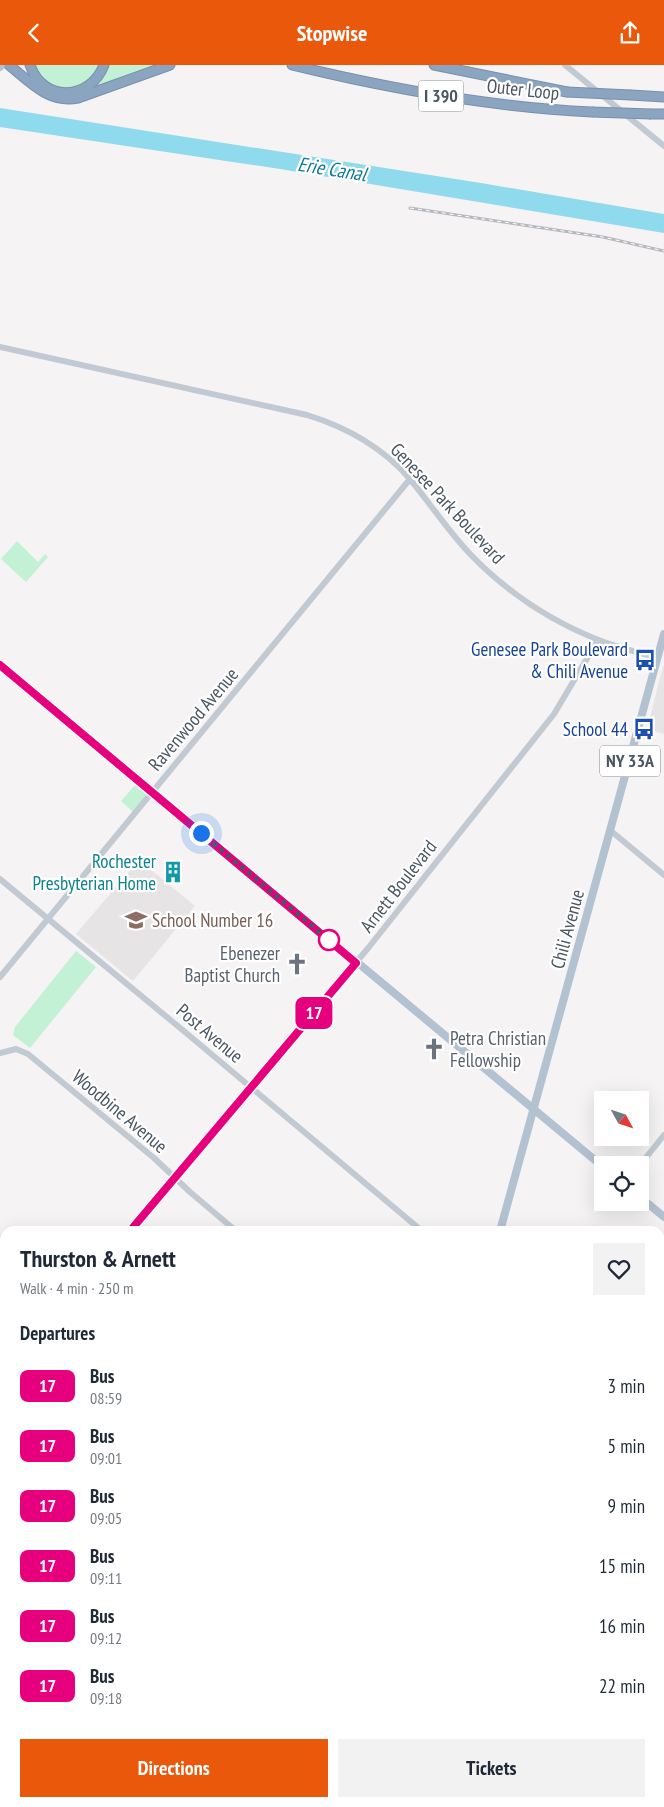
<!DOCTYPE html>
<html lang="en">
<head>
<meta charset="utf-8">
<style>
	body { margin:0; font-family:"PT Sans Narrow",sans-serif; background:#f2f2f3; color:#1f2937; height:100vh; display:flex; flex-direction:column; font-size:19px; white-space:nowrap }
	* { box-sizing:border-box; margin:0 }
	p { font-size:16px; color:#747a83 }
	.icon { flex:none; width:28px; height:28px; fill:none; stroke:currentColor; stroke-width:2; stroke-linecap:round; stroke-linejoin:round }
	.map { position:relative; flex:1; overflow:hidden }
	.side { position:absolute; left:0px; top:1161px; width:665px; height:581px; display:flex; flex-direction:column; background:#fff; border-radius:15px 15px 0 0; box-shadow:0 5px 20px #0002 }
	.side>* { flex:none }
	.badge { padding:0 10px; border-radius:8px; font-size:18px; line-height:32px }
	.needle { width:32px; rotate:130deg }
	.fabs { position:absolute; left:594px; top:1026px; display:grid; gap:10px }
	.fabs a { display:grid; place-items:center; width:55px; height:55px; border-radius:0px; background:#fff; box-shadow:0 5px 20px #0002; font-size:25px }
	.you { position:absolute; width:25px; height:25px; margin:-12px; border:4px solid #fff; border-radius:50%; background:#1a73e8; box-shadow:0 0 0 8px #1a73e833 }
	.map>.badge { position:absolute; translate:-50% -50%; box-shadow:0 0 0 2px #fff }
	h2 { padding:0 20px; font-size:19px; line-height:45px }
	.round { display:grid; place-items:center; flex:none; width:52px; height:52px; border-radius:0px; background:#f2f2f3 }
	.summary { display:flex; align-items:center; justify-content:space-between; height:85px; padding:0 20px }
	h1 { font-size:24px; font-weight:800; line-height:38px }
	.primary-button { display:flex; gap:10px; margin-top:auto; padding:10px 20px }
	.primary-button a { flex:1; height:58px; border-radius:0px; background:#ea580c; color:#fff; font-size:20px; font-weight:800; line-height:58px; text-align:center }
	.primary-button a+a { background:#f2f2f3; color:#1f2937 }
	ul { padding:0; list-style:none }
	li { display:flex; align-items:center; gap:15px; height:60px; padding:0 20px }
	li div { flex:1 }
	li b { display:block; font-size:19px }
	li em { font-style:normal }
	li .badge { min-width:55px; font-weight:700; text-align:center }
	header { display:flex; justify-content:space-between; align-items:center; height:65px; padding:0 20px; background:#ea580c; color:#fff; font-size:22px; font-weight:800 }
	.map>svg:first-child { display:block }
	.education { fill:#e6e4e5 }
	.medical { fill:#fce8e6 }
	.green { fill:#c3f1d5 }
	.water { fill:#90daee }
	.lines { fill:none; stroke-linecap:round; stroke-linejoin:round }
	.highway-casing { stroke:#7690ad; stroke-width:11 }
	.minor { stroke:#c1cad2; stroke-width:6 }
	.major { stroke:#b3c2d1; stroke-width:8 }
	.highway { stroke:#8ba5c1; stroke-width:9 }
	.rail-casing { stroke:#b5b8bd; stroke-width:3 }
	.rail { stroke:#fff; stroke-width:1; stroke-dasharray:4; stroke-linecap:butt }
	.highway-bridge-casing { stroke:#7690ad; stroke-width:11; stroke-linecap:butt }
	.highway-bridge { stroke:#8ba5c1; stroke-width:9 }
	.line-casing { stroke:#fff; stroke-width:11 }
	.line { stroke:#e6007e; stroke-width:8 }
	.walk { stroke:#4a5661; stroke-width:5; stroke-dasharray:0 9 }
	.stop-dot { fill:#fff; stroke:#e6007e; stroke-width:2.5 }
	.labels { text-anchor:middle; stroke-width:4.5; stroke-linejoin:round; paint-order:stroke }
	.shield { fill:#fff; stroke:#808990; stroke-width:1 }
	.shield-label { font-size:18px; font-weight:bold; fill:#4a5661 }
	.street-label { font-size:19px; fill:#4a5661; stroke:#fff }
	.transit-label { font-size:19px; fill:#164399; stroke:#fff; text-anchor:end }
	.culture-label { font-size:19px; fill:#0d838f; stroke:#fff; text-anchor:end }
	.education-label { font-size:19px; fill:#785e54; stroke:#fff; text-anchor:start }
	.worship-label { font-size:19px; fill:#5b616d; stroke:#fff; text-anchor:end }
	.water-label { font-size:20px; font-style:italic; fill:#0c7c9b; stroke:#fff }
</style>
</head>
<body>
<header><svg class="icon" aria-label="back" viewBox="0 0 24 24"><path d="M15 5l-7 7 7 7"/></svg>Stopwise<svg class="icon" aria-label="share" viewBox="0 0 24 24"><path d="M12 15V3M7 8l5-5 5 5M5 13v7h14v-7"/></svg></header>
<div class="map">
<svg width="664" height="1742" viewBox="0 0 664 1742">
	<rect width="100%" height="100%" fill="#f5f3f3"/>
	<!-- education -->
	<g class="education">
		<path d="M 663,601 L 664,601 L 664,669 L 647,664 Z"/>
		<path d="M 139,795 L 195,841 L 133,916 L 76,869 Z"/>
		<path d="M 0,1679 L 5,1683 L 5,1738 L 71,1738 L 67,1742 L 0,1742 Z"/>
	</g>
	<!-- medical -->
	<path class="medical" d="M 135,1738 L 253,1738 L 259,1742 L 131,1742 Z"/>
	<!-- green -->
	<g class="green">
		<path d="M 33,0 L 101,0 C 84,32 50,33 33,0 Z"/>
		<path d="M 107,0 L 160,0 L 95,23 L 93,21 Z"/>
		<path d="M 17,476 L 38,497 L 45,489 L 48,492 L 26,517 L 1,494 Z"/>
		<path d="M 136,719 L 147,726 L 147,730 L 133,747 L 121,736 Z"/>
		<path d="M 76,886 L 96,902 L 30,983 L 13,970 L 15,962 Z"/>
	</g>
	<!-- water -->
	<path class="water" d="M 0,43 L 481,118 L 664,149 L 664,168 L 280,104 L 0,62 Z"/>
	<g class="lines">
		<!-- highway casing -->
		<g class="highway-casing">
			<g id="highway">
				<path d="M 9,0 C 30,17 49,39 78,33 L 170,0"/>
				<path d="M 30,0 C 43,38 90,36 104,0"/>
				<path d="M 292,0 C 390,24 491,42 592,47"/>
				<path d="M 434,0 L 567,27"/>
				<path d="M 631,30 L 664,32"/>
				<path d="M 651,49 L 664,49"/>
			</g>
		</g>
		<!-- minor -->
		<g class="minor">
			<path d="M 565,0 L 664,81"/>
			<path d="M 0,282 L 307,350 C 346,362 381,381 409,413 C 430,438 448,466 471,490 C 506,526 549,555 596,574 C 616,582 637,587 658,593"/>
			<path d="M 611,766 L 664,810"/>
			<path d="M 0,814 L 191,972 L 422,1166"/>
			<path d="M 0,912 L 410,414"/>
			<path d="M 0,988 L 16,984 L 28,989 L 154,1093 L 190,1127 L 236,1166"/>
			<path d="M 640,1100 L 664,1070"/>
			<path d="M 130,1166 L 369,882 L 554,649 L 598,575"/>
			<path d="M 0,1321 L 5,1315"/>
			<path d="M 0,1334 L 5,1338"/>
			<path d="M 0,1515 L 5,1509"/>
			<path d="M 660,1657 L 664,1661"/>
			<path d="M 75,1742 L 78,1738"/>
			<path d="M 577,1742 L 581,1738"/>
		</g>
		<!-- major -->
		<g class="major">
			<path d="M 0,2 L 1,0"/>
			<path d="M 0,600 L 602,1101"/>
			<path d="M 640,1132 L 664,1152"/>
			<path d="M 500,1166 L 664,569"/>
			<path d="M 660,1438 L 664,1433"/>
			<path d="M 0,1669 L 5,1673"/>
			<path d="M 82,1738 L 87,1742"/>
			<path d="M 344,1742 L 346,1738"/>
			<path d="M 407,1742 L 411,1738"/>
		</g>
		<!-- highway -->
		<use href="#highway" class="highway"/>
		<!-- rail casing -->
		<g class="rail-casing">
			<path id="rail" d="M 410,143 L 603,172 L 664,186"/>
		</g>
		<!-- rail -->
		<use href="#rail" class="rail"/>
		<!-- highway-bridge casing -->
		<g class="highway-bridge-casing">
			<g id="highway-bridge">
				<path d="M 567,27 L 631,30"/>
				<path d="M 592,47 L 651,49"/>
			</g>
		</g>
		<!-- highway-bridge -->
		<use href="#highway-bridge" class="highway-bridge"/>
	</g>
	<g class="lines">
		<!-- line casing -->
		<g class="line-casing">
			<path id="line" d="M 0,600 L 356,898 L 130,1166"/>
		</g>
		<!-- line -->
		<use href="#line" class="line"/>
		<!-- walk -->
		<path class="walk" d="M 201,768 L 329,875"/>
	</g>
	<!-- icons -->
	<defs>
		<g id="bus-bare" transform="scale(1.725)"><path d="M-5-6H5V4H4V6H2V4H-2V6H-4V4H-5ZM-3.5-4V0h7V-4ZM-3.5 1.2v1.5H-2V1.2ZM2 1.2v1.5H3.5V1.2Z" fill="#1a4fb4" stroke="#fff" stroke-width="2.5" paint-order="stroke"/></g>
		<g id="building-bare" transform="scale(1.725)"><path d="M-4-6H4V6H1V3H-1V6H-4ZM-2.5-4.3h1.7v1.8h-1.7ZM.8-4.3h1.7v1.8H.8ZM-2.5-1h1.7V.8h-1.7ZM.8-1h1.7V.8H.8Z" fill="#0f9aa8" stroke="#fff" stroke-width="2.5" paint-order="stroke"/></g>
		<g id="school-bare" transform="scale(1.725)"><path d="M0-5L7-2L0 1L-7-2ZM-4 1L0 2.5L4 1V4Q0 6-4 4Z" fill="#8d6e63" stroke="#fff" stroke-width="2.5" paint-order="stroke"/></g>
		<g id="church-bare" transform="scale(1.725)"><path d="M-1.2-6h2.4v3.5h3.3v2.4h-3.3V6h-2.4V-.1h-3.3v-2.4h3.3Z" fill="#6b7280" stroke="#fff" stroke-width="2.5" paint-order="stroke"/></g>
	</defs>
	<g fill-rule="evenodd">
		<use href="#bus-bare" x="645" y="595"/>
		<use href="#bus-bare" x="644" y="664"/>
		<use href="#building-bare" x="173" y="807"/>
		<use href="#school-bare" x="136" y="855"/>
		<use href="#church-bare" x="297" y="899"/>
		<use href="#church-bare" x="434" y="984"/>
	</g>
	<!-- markers -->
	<circle class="stop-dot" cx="329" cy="875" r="10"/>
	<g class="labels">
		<!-- shield labels -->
		<g class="shield">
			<rect x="418.5" y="15.5" width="45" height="31" rx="4"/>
			<rect x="600" y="680.5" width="60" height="31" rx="4"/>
		</g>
		<g class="shield-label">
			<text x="441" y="37">I 390</text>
			<text x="630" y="702">NY 33A</text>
		</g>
		<!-- street labels -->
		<g class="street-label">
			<text transform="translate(523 24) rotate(6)" y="7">Outer Loop</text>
			<text transform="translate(448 438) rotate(47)" y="7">Genesee Park Boulevard</text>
			<text transform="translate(193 654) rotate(-50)" y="7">Ravenwood Avenue</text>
			<text transform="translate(398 821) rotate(-52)" y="7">Arnett Boulevard</text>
			<text transform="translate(567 864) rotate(-75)" y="7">Chili Avenue</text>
			<text transform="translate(210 968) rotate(40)" y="7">Post Avenue</text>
			<text transform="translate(120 1046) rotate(40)" y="7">Woodbine Avenue</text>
		</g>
		<!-- transit labels -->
		<g class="transit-label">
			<text x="628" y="591">Genesee Park Boulevard<tspan x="628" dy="22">&amp; Chili Avenue</tspan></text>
			<text x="628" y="671">School 44</text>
		</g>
		<!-- culture labels -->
		<g class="culture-label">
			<text x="156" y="803">Rochester<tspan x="156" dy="22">Presbyterian Home</tspan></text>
		</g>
		<!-- education labels -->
		<g class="education-label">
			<text x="152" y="862">School Number 16</text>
		</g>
		<!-- worship labels -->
		<g class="worship-label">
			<text x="280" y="895">Ebenezer<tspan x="280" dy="22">Baptist Church</tspan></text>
			<text x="450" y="980" text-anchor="start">Petra Christian<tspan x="450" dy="22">Fellowship</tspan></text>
		</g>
		<!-- water labels -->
		<g class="water-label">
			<text transform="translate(332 104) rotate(9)" y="7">Erie Canal</text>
		</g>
	</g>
</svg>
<div class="fabs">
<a><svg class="needle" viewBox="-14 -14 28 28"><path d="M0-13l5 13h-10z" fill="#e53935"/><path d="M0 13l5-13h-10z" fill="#747a83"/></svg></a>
<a><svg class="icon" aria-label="locate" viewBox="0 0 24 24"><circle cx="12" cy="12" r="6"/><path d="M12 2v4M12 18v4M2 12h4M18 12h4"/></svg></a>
</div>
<div class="you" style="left:201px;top:768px"></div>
<b class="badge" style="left:314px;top:948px;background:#e6007e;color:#fff">17</b>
<section class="side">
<div class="summary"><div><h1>Thurston &amp; Arnett</h1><p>Walk · 4 min · 250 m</p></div><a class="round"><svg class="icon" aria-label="heart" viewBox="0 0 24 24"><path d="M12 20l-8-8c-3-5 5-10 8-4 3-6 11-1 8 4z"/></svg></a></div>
<h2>Departures</h2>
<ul>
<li><span class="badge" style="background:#e6007e;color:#fff">17</span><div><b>Bus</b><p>08:59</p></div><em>3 min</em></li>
<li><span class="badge" style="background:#e6007e;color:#fff">17</span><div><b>Bus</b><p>09:01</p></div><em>5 min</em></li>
<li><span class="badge" style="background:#e6007e;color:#fff">17</span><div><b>Bus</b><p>09:05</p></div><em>9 min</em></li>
<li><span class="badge" style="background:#e6007e;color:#fff">17</span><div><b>Bus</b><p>09:11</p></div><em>15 min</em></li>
<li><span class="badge" style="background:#e6007e;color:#fff">17</span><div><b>Bus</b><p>09:12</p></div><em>16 min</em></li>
<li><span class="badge" style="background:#e6007e;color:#fff">17</span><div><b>Bus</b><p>09:18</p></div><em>22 min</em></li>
</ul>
<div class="primary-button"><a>Directions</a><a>Tickets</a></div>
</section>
</div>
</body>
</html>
